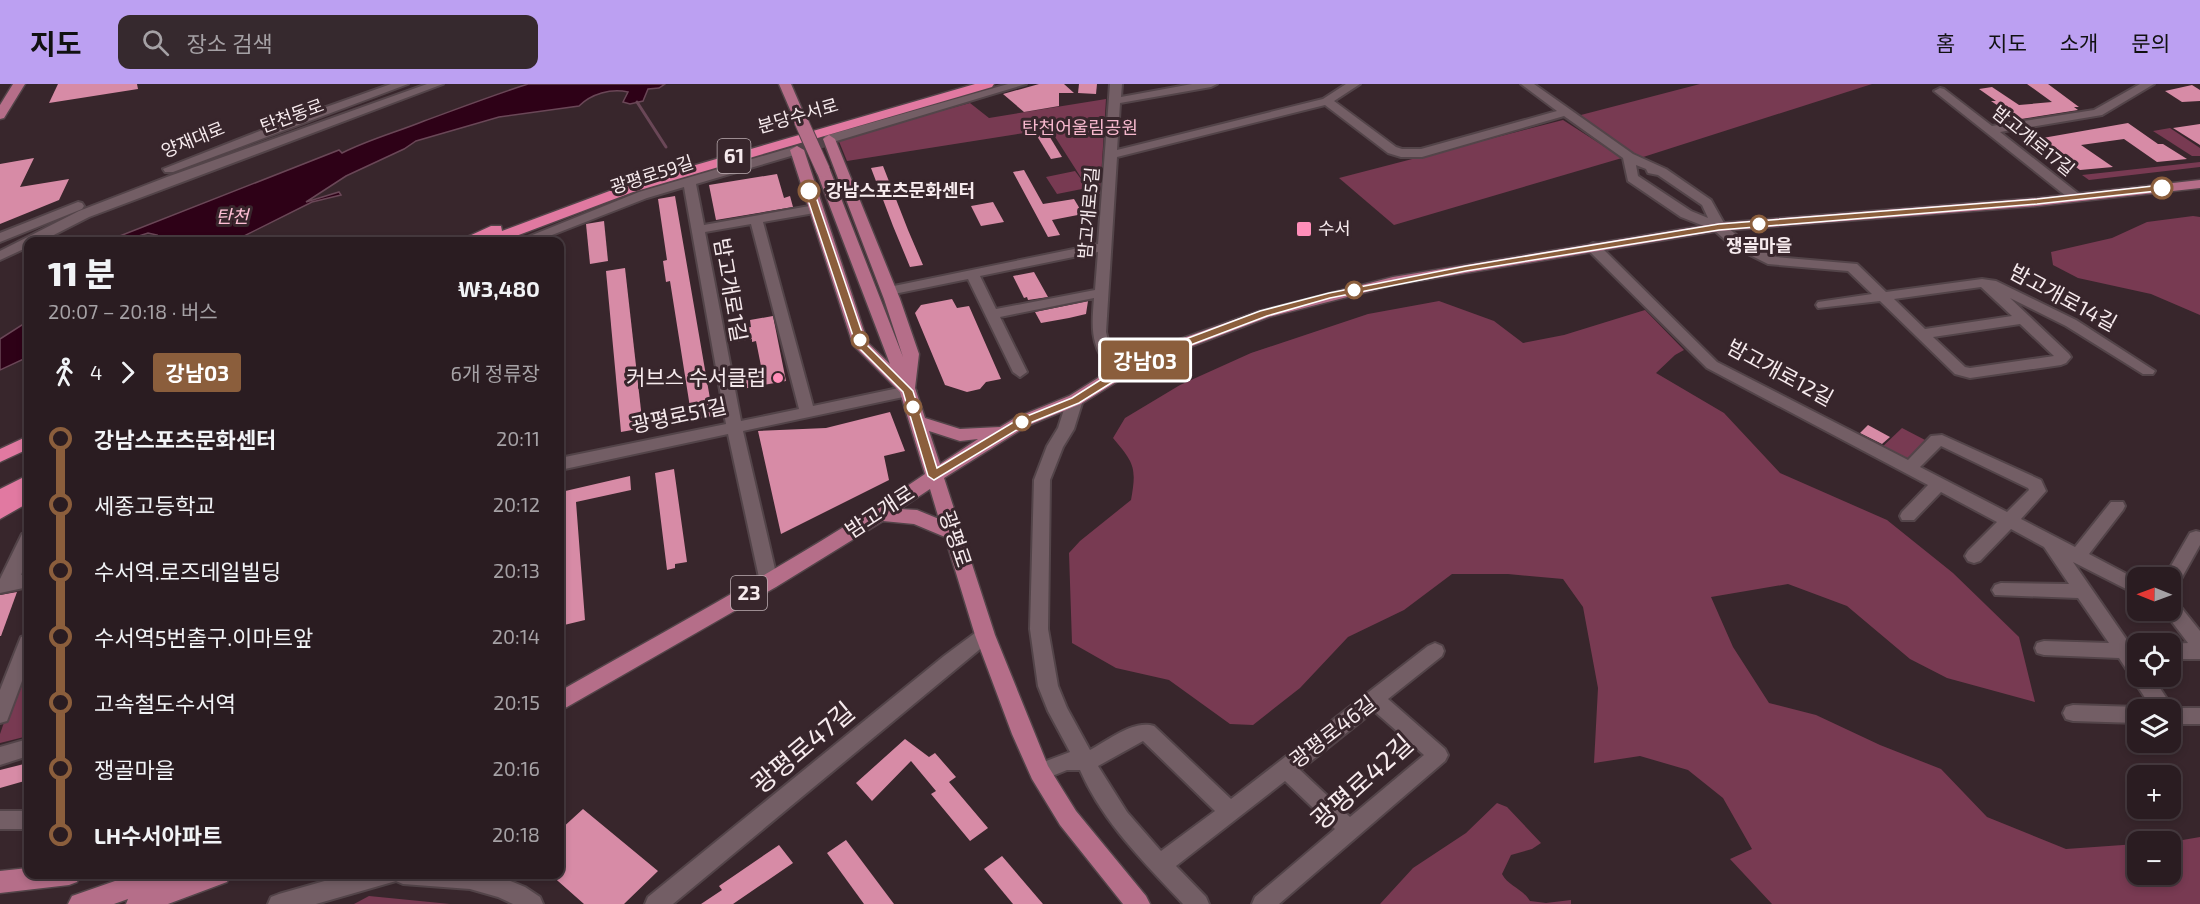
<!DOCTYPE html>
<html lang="ko">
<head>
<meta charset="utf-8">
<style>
	body { margin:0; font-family:"Exo 2","Noto Sans KR",sans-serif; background:#36292e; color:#f1f3f6; height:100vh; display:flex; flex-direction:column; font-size:22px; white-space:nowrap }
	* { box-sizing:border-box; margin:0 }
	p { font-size:20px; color:#a5a1a5 }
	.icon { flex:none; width:33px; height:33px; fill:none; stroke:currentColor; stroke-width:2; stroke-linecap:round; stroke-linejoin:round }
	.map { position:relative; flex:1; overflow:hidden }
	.side { position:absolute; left:24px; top:153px; width:540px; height:642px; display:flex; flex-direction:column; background:#2a1c21; border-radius:12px; box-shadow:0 3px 9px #0003,0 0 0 2px #463a3f }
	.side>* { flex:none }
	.badge { padding:0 12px; border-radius:4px; font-size:21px; line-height:39px }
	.needle { width:39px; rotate:271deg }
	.tools { position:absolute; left:2127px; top:483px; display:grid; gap:12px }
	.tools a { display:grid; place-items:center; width:54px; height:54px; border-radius:12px; background:#2a1c21; box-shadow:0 3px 9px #0003,0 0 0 2px #463a3f; font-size:30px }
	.map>.badge { position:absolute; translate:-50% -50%; box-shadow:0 0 0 3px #fff }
	.legs { display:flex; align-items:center; gap:9px; height:66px; padding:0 24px; font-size:20px }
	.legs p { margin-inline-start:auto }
	.overview { display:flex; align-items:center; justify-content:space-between; height:102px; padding:0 24px }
	h1 { font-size:33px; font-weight:800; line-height:45px }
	ul { padding:0 24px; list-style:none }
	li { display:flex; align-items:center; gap:21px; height:66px; font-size:22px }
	li i { display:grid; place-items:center; width:9px; height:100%; margin:0 8px; background:currentColor }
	li i::after { content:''; width:15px; height:15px; margin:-8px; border:4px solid; border-radius:50%; background:#2a1c21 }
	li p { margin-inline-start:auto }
	li:first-child i { background:linear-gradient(#0000 50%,currentColor 0) }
	li:last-child i { background:linear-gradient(currentColor 50%,#0000 0) }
	header { display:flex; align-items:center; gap:36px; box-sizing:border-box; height:84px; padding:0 30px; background:#bca0f2; color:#111 }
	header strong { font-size:28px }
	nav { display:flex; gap:33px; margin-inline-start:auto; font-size:21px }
	.search { width:420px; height:54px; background:#36292e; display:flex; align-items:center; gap:15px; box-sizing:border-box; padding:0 21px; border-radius:12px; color:#a5a1a5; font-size:22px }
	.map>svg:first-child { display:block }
	.green { fill:#783a52 }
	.water { fill:#2e0117; stroke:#6a4757; stroke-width:1.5 }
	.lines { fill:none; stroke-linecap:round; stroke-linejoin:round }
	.stream { stroke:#6a4757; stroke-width:3 }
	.building { fill:#d78ba6 }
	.minor-tunnel { stroke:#544349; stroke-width:13; stroke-dasharray:13 6; stroke-linecap:butt }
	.minor-casing { stroke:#534449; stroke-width:4 }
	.major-casing { stroke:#534449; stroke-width:3 }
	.highway-casing { stroke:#534449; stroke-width:3 }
	.minor { fill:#735e65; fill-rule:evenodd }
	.major { fill:#b56e89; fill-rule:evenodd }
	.highway { fill:#e179a1; fill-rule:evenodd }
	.major-bridge-casing { stroke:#534449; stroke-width:16; stroke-linecap:butt }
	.major-bridge { stroke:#b56e89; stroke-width:14 }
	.line-1 { fill:#8b5e3c; stroke:#fff; stroke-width:1.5 }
	.stop-1-dot { fill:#fff; stroke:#8b5e3c; stroke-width:3 }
	.poi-dot { fill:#ff8eb9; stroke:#38262c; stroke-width:2 }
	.labels { text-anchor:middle; stroke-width:6; stroke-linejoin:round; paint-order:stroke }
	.far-street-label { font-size:18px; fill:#f6eaed; stroke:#38262c }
	.far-park-label { font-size:18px; fill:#f6b8cd; stroke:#38262c }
	.far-stop-label { font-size:18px; font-weight:bold; fill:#f6eaed; stroke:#38262c; text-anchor:start }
	.far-water-label { font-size:18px; font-style:italic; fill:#ffc0d6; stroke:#38262c }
	.far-poi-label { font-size:18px; fill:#f6eaed; stroke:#38262c; text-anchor:start }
	.shield { fill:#38262c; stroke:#bdafb3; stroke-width:1.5 }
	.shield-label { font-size:20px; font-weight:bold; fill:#f6eaed }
	.street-label { font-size:21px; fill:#f6eaed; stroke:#38262c }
	.poi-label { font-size:21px; fill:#f6eaed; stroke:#38262c; text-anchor:end }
	.near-street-label { font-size:26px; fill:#f6eaed; stroke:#38262c }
</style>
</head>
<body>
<header>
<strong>지도</strong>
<div class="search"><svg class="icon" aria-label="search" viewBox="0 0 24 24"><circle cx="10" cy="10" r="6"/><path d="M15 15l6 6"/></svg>장소 검색</div>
<nav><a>홈</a><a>지도</a><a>소개</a><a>문의</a></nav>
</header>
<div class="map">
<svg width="2200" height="820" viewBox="0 0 2200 820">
	<rect width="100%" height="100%" fill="#38262c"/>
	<!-- green -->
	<g class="green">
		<path d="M 1700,0 L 1872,0 L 1637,75 L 1577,32 Z"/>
		<path d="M 1106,15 L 1100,110 L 1088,110 L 1087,104 L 1057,110 L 1046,93 L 1075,87 L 1087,103 L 1050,45 L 847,77 L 838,55 L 970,19 L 989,34 Z"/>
		<path d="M 1563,36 L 1622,74 L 1394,141 L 1339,94 Z"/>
		<path d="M 2170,44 L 2200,64 L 2200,72 L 2192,72 L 2153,47 Z"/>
		<path d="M 2200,78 L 2200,83 L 2089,96 L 2082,91 Z"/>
		<path d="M 2193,132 L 2200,133 L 2200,231 L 2151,210 L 2078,194 L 2053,181 L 2051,168 L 2112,154 L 2147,138 Z"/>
		<path d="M 1439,217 L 1494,237 L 1523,259 L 1564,251 L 1645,226 L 1684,266 L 1675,271 L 1656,289 L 1724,329 L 1780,389 L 1887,436 L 1953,489 L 2019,553 L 2035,618 L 1947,594 L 1910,575 L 1847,522 L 1788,500 L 1711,513 L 1733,563 L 1769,619 L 1816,631 L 1880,661 L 1941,685 L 1987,733 L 2066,765 L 2137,760 L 2138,790 L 2170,790 L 2171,758 L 2200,753 L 2200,820 L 1772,820 L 1730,775 L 1752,765 L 1723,714 L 1688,686 L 1640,672 L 1594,679 L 1598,604 L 1583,523 L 1563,495 L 1508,490 L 1452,490 L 1404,526 L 1348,553 L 1300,604 L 1253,641 L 1230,640 L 1169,596 L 1116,584 L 1072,559 L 1069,469 L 1080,457 L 1131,416 C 1137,383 1134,379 1113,354 L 1125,334 L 1180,301 L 1251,269 L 1368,230 Z"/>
		<path d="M 1902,344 L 1927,357 L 1904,379 L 1879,366 Z"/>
		<path d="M 28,596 L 28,652 L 0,659 L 0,650 L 18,598 Z"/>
		<path d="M 1497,719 L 1507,723 L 1541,759 L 1532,765 L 1511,771 L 1502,790 C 1508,802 1522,804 1530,817 L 1546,819 L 1571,816 L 1571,820 L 1380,820 L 1413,784 L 1466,749 Z"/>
		<path d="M 369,812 L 450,820 L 354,820 Z"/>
	</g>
	<!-- water -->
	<g class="water">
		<path d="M 528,0 L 665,0 L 659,4 L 648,5 L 643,17 L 630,20 L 623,18 L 628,8 C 611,4 591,10 579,22 L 499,33 L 416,57 L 404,65 L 346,92 L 306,118 L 339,108 L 341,111 L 312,118 L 234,157 L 154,157 L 157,151 L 148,149 L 123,157 L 107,157 L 339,66 L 342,69 C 370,55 397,48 424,37 C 457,25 493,11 528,0 Z"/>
		<path d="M 28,237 L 28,273 L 0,286 L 0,255 Z"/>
	</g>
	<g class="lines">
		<!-- stream -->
		<path class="stream" d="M 637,18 L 666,63"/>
	</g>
	<!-- building -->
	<g class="building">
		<path d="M 58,0 L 137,0 L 138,5 L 49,19 Z"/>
		<path d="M 1039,0 L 1064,0 L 1074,9 L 1059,9 L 1059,22 L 1024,28 L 1003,10 Z"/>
		<path d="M 1079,0 L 1097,0 L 1096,10 L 1078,9 Z"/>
		<path d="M 2027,0 L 2048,0 L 2079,23 L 2074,23 L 2078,26 L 2021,35 L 2012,28 L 2007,28 L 1991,17 L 1996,17 L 1979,5 L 1992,3 L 2019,21 L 2052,18 Z"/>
		<path d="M 2192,1 L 2200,6 L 2200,17 L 2182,18 L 2165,7 Z"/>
		<path d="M 2128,39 L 2158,60 L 2163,60 L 2187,75 L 2157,78 L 2124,55 L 2081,61 L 2113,83 L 2080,86 L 2037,55 Z"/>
		<path d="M 2200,40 L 2200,61 L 2173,44 Z"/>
		<path d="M 1048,50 L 1062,73 L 1051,75 L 1037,52 Z"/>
		<path d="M 34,74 L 20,103 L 69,95 L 59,116 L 0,140 L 0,80 Z"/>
		<path d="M 883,82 L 908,146 L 923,181 L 910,183 L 893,142 L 871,84 Z"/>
		<path d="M 1024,86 L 1043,120 L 1074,115 L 1083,130 L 1052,136 L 1060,151 L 1048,153 L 1013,88 Z"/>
		<path d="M 777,90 L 784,114 L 790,112 L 793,123 L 716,136 L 709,101 Z"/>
		<path d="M 675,112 L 713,332 L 692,336 L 670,197 L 666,198 L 663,177 L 667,176 L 658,115 Z"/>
		<path d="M 993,118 L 1004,138 L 981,142 L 971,122 Z"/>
		<path d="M 604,137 L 608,177 L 590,180 L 586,140 Z"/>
		<path d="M 625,184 L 643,344 L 621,348 L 606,187 Z"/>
		<path d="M 1034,188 L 1048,213 L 1028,216 L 1027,213 L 1024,214 L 1013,192 Z"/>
		<path d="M 952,215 L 957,224 L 969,222 L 1001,295 L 986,298 L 980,305 L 967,308 L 945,301 L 915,229 L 921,221 Z"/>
		<path d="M 1088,217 L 1086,230 L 1069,234 L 1041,239 L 1035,228 Z"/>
		<path d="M 773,232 L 786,297 L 742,305 L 737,287 L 761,282 L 756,257 L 752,258 L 752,255 L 729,259 L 726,242 L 740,245 L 751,243 L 750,236 Z"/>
		<path d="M 890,328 L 905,367 L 884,372 L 889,396 L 781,450 L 758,347 L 826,344 Z"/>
		<path d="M 1868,341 L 1890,353 L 1882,360 L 1860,349 Z"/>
		<path d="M 674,385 L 687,478 L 675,480 L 675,484 L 667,486 L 655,389 Z"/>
		<path d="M 630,392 L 631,406 L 576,418 L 585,536 L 560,542 L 561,408 Z"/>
		<path d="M 17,508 L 1,552 L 0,552 L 0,511 Z"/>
		<path d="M 905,655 L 929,673 L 935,669 L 956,693 L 949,698 L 988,744 L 970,757 L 931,710 L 936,707 L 911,677 L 872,717 L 856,699 Z"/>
		<path d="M 28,679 L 28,696 L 0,704 L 0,686 Z"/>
		<path d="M 583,725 L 658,787 L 624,820 L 584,820 L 550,790 L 560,790 L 560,746 Z"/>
		<path d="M 846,756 L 894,820 L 864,820 L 827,769 Z"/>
		<path d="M 779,761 L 793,779 L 733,820 L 701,820 L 722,806 L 719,802 Z"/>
		<path d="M 1002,772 L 1043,820 L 1013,820 L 984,785 Z"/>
	</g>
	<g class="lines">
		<!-- minor-tunnel -->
		<path class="minor-tunnel" d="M 797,66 L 829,55"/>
		<!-- minor casing -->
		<g class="minor-casing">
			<g id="minor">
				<path d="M 391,0 L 408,0 L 173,88 L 165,88 L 163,85 L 270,43 Z"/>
				<path d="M 427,0 L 443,0 L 89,133 L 40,158 L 28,158 L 28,163 L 0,176 L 0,167 L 79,127 L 167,93 Z"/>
				<path d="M 1008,0 L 1026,0 L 833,58 L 829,59 L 823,55 L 825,52 Z"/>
				<path d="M 1110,0 L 1122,0 L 1121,13 L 1192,0 L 1217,0 L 1211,3 L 1120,19 L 1117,66 L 1323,15 L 1346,0 L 1360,0 L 1334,17 L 1396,63 L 1402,65 L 1421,65 L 1557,27 L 1521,0 L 1534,0 L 1633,70 L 1666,85 L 1711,116 L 1725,141 L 1742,156 L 1776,173 L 1857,180 L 1886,208 L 1982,195 L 1996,197 L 2076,236 L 2155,287 L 2153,290 L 2143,290 L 2066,242 L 2010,214 L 2069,270 L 2071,273 L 2066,279 L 2061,281 L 1970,294 L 1955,290 L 1880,217 L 1818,224 L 1816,221 L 1818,218 L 1872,210 L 1848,187 L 1768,180 L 1732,162 L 1714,146 L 1681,133 L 1628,97 L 1623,74 L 1564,32 L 1422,73 L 1401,73 L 1388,69 L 1325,21 L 1117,73 L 1106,248 L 1110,265 L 1127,288 L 1120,293 C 1113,291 1110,286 1106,280 C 1090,259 1092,240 1094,214 L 1000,233 L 1027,288 L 1020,293 L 1013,288 L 968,195 L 889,211 L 884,210 L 882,207 L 889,203 L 1098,160 ZM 1636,81 L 1646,85 L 1648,89 L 1658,91 L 1702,121 L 1708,134 L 1691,127 L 1638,92 ZM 1098,168 L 1095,206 L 996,225 L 980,192 ZM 1981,203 L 2012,232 L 1925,245 L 1894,215 ZM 2020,240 L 2054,272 L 1970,284 L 1965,283 L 1933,253 Z"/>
				<path d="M 2140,0 L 2154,0 L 2102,31 L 2000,48 L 2079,110 L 2081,113 L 2079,116 L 2071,116 L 1934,7 L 1940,4 L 1944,5 L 1992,42 L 2094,26 Z"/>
				<path d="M 797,62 L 803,66 L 801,69 L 696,100 L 704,141 L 815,121 L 820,122 L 821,125 L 820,128 L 763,138 L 813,322 L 908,302 L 916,307 L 908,312 L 743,347 L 778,498 L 775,503 L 769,505 L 763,503 L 760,498 L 728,350 L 560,386 L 560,374 L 726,340 L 684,103 L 647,114 L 534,158 L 515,158 L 639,108 ZM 751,140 L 799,325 L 741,337 L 705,148 Z"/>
				<path d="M 78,118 L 82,119 L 84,122 L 82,125 L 0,158 L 0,149 Z"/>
				<path d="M 1593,159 L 1598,160 L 1717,278 L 1908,376 L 1931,352 L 1942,351 L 2041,396 L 2046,407 L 2021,435 L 2075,463 L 2111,418 L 2123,418 L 2125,422 L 2123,426 L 2089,470 L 2138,496 L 2138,511 L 2073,478 L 2129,559 L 2138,560 L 2138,592 L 2152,592 L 2173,624 L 2200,624 L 2200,640 L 2170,640 L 2170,626 L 2153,626 L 2119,574 L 2044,571 L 2037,569 L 2035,564 L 2037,559 L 2044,557 L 2109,559 L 2078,514 L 1995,511 L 1992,506 L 1995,501 L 2001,499 L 2069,500 L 2044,463 L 2011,445 L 1980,477 L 1974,479 L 1968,477 L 1965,472 L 1968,467 L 1997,438 L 1941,408 L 1914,436 L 1902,436 L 1900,432 L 1902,428 L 1928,401 L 1707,284 L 1588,166 L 1586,163 ZM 1941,362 L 2028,404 L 2029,406 L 2007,428 L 1920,383 Z"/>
				<path d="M 1075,311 L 1083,316 L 1074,345 L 1063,363 L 1050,396 L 1048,545 L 1058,602 L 1067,624 L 1090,666 C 1107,657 1134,635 1154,642 L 1231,715 L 1428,562 L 1435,559 L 1442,562 L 1444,567 L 1442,572 L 1388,615 L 1445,665 L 1448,671 L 1445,677 L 1279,820 L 1252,820 L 1255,813 L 1335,745 L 1285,697 L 1176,782 L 1206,813 L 1209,820 L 1183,820 C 1145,779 1103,739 1080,686 L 1067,686 L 1040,697 L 1033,694 L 1030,688 L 1033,682 L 1070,668 L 1048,627 L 1038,602 L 1030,545 L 1034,396 L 1047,362 L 1058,344 L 1067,316 ZM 1374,627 L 1424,671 L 1350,733 L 1300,686 ZM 1143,657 L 1215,727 L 1161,767 L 1127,728 L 1098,682 Z"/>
				<path d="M 2196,447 L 2200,448 L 2200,461 L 2176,504 L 2170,506 L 2170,494 L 2164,494 L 2190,449 Z"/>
				<path d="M 28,448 L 28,473 L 21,491 L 28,489 L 28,503 L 0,509 L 0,495 L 22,450 Z"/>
				<path d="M 2170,515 L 2176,517 L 2200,547 L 2200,575 L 2170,575 L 2170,560 L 2188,559 L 2163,526 L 2170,526 Z"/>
				<path d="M 985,544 L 991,546 L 994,551 L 991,556 L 673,820 L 645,820 L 648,813 L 944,572 L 979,546 Z"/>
				<path d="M 28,551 L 28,581 L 7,637 L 0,639 L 0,606 L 19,558 L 21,553 Z"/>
				<path d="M 2073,621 L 2138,623 L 2145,626 L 2138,626 L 2138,639 L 2073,637 L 2066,635 L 2063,629 L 2066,623 Z"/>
				<path d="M 28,655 L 28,672 L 0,681 L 0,663 Z"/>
				<rect x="0" y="727" width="28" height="18"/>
				<path d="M 349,790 L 493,790 L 525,803 L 540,813 L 543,820 L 513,820 L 498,813 L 470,805 L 403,800 L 396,797 L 316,820 L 268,820 L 271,813 L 279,810 Z"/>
			</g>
		</g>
		<!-- major casing -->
		<g class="major-casing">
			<g id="major">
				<path d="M 13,0 L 25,0 L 4,34 L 0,35 L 0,21 Z"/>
				<path d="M 779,0 L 791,0 L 807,37 L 805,40 L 801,41 L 795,37 Z"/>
				<path d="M 829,51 L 835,55 L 900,215 L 919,270 L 915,304 L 925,334 L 960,345 L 1000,343 L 1015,334 L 1069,312 L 1114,284 L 1149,266 L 1259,227 L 1393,193 L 1719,139 L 2037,114 L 2200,96 L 2200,104 L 2037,122 L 1719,147 L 1394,201 L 1269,233 L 1161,274 L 1126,292 L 1081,320 L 1027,342 L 944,394 L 995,551 L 1048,682 L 1076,727 L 1146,812 L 1150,820 L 1123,820 L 1060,741 L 1032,695 L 1012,650 L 975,551 L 945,453 L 914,440 L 883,437 L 776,503 L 567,623 L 560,626 L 560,607 C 683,537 808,470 925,390 L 900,308 L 853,261 L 790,66 L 797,62 L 804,66 L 868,259 L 890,280 L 816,86 L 823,82 L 830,86 L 903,273 L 884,215 L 823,55 ZM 929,347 L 960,357 L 978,355 L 940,380 ZM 930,405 L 939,435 L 917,426 L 900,425 Z"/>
				<path d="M 28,784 L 28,790 L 80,790 L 77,798 L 69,801 L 0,809 L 0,787 Z"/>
				<path d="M 135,790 L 181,790 L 180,793 L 188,790 L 230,790 L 227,798 L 168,820 L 126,820 L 128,815 L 114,820 L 68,820 L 72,812 Z"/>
			</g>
		</g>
		<!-- highway casing -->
		<g class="highway-casing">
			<g id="highway">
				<path d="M 975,0 L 994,0 L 992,3 L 633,108 L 500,158 L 456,158 L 491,142 L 501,142 L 502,147 L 623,102 Z"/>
				<path d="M 28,352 L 28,365 L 0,378 L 0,365 Z"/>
				<path d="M 28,391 L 28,419 L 0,435 L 0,405 Z"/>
			</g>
		</g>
		<!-- minor -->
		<use href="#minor" class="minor"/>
		<!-- major -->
		<use href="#major" class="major"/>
		<!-- highway -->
		<use href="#highway" class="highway"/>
		<!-- major-bridge casing -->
		<g class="major-bridge-casing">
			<path id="major-bridge" d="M 801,37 L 823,86"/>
		</g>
		<!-- major-bridge -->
		<use href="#major-bridge" class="major-bridge"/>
	</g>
	<!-- line-1 -->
	<path class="line-1" d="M 2162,101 L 2166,102 L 2166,106 L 2037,120 L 1719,146 L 1466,187 L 1330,214 L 1267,232 L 1159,273 L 1124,291 L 1079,319 L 1025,341 L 934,396 L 928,392 L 903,308 L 856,261 L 805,107 L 809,105 L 814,107 L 866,260 L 913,307 L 937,384 L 1017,336 L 1072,314 L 1116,286 L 1151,268 L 1260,227 L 1329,209 L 1466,182 L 1719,140 L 2037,115 Z"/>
	<!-- markers -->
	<g class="stop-1-dot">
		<circle cx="2162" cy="104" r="10"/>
		<circle cx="809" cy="107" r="10"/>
		<circle cx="1759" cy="140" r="8"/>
		<circle cx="1354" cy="206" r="8"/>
		<circle cx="860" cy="256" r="8"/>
		<circle cx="913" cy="323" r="8"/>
		<circle cx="1022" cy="338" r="8"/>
	</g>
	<g class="poi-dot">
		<rect x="1296" y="137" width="16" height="16" rx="3"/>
		<circle cx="778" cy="294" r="6"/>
	</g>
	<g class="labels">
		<!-- far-street labels -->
		<g class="far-street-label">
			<text transform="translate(292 32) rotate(-20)" y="6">탄천동로</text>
			<text transform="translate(798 32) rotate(-16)" y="6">분당수서로</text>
			<text transform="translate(193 56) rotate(-22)" y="6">양재대로</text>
			<text transform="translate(2033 57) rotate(39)" y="6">밤고개로17길</text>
			<text transform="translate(652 91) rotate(-18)" y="6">광평로59길</text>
			<text transform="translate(1089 129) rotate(-85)" y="6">밤고개로5길</text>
		</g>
		<!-- far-park labels -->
		<g class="far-park-label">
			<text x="1080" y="50">탄천어울림공원</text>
		</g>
		<!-- far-stop labels -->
		<g class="far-stop-label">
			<text x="826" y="113">강남스포츠문화센터</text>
			<text x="1759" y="168" text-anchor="middle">쟁골마을</text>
		</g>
		<!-- far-water labels -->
		<g class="far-water-label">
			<text x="232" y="139">탄천</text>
		</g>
		<!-- far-poi labels -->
		<g class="far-poi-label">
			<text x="1318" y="151">수서</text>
		</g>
		<!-- shield labels -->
		<g class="shield">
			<rect x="717.5" y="55" width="33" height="34" rx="4.5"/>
			<rect x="731" y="492" width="36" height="34" rx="4.5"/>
		</g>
		<g class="shield-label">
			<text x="734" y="79">61</text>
			<text x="749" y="516">23</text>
		</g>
		<!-- street labels -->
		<g class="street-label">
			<text transform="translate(730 206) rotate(80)" y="7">밤고개로1길</text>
			<text transform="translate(2063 214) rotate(28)" y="7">밤고개로14길</text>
			<text transform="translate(1780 289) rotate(28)" y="7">밤고개로12길</text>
			<text transform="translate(679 332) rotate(-12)" y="7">광평로51길</text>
			<text transform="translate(880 428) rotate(-33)" y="7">밤고개로</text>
			<text transform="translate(955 455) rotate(71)" y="7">광평로</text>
			<text transform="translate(1333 648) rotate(-38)" y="7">광평로46길</text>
		</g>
		<!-- poi labels -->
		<g class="poi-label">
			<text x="766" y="301">커브스 수서클럽</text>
		</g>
		<!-- near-street labels -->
		<g class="near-street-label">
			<text transform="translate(803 664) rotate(-40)" y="9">광평로47길</text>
			<text transform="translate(1362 698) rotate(-42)" y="9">광평로42길</text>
		</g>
	</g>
</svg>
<div class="tools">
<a><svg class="needle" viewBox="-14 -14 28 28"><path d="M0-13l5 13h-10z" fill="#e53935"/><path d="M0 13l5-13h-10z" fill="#a5a1a5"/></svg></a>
<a><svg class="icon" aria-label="locate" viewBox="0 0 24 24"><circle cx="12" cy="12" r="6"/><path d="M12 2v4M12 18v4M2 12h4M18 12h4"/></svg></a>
<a><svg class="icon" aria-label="layers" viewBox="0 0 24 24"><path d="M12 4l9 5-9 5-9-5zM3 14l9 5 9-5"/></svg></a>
<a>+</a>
<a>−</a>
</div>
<b class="badge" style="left:1145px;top:276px;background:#8b5e3c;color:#fff">강남03</b>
<section class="side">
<div class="overview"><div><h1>11 분</h1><p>20:07 – 20:18 · 버스</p></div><b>₩3,480</b></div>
<div class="legs"><svg class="icon" aria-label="walk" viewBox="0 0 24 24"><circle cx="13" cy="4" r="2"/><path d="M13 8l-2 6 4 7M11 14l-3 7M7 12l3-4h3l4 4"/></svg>4<svg class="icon" aria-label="forward" viewBox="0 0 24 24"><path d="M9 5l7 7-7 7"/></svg><b class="badge" style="background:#8b5e3c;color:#fff">강남03</b><p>6개 정류장</p></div>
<ul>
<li><i style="color:#8b5e3c"></i><b>강남스포츠문화센터</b><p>20:11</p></li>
<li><i style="color:#8b5e3c"></i><span>세종고등학교</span><p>20:12</p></li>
<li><i style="color:#8b5e3c"></i><span>수서역.로즈데일빌딩</span><p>20:13</p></li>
<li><i style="color:#8b5e3c"></i><span>수서역5번출구.이마트앞</span><p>20:14</p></li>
<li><i style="color:#8b5e3c"></i><span>고속철도수서역</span><p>20:15</p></li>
<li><i style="color:#8b5e3c"></i><span>쟁골마을</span><p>20:16</p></li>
<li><i style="color:#8b5e3c"></i><b>LH수서아파트</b><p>20:18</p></li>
</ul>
</section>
</div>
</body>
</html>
